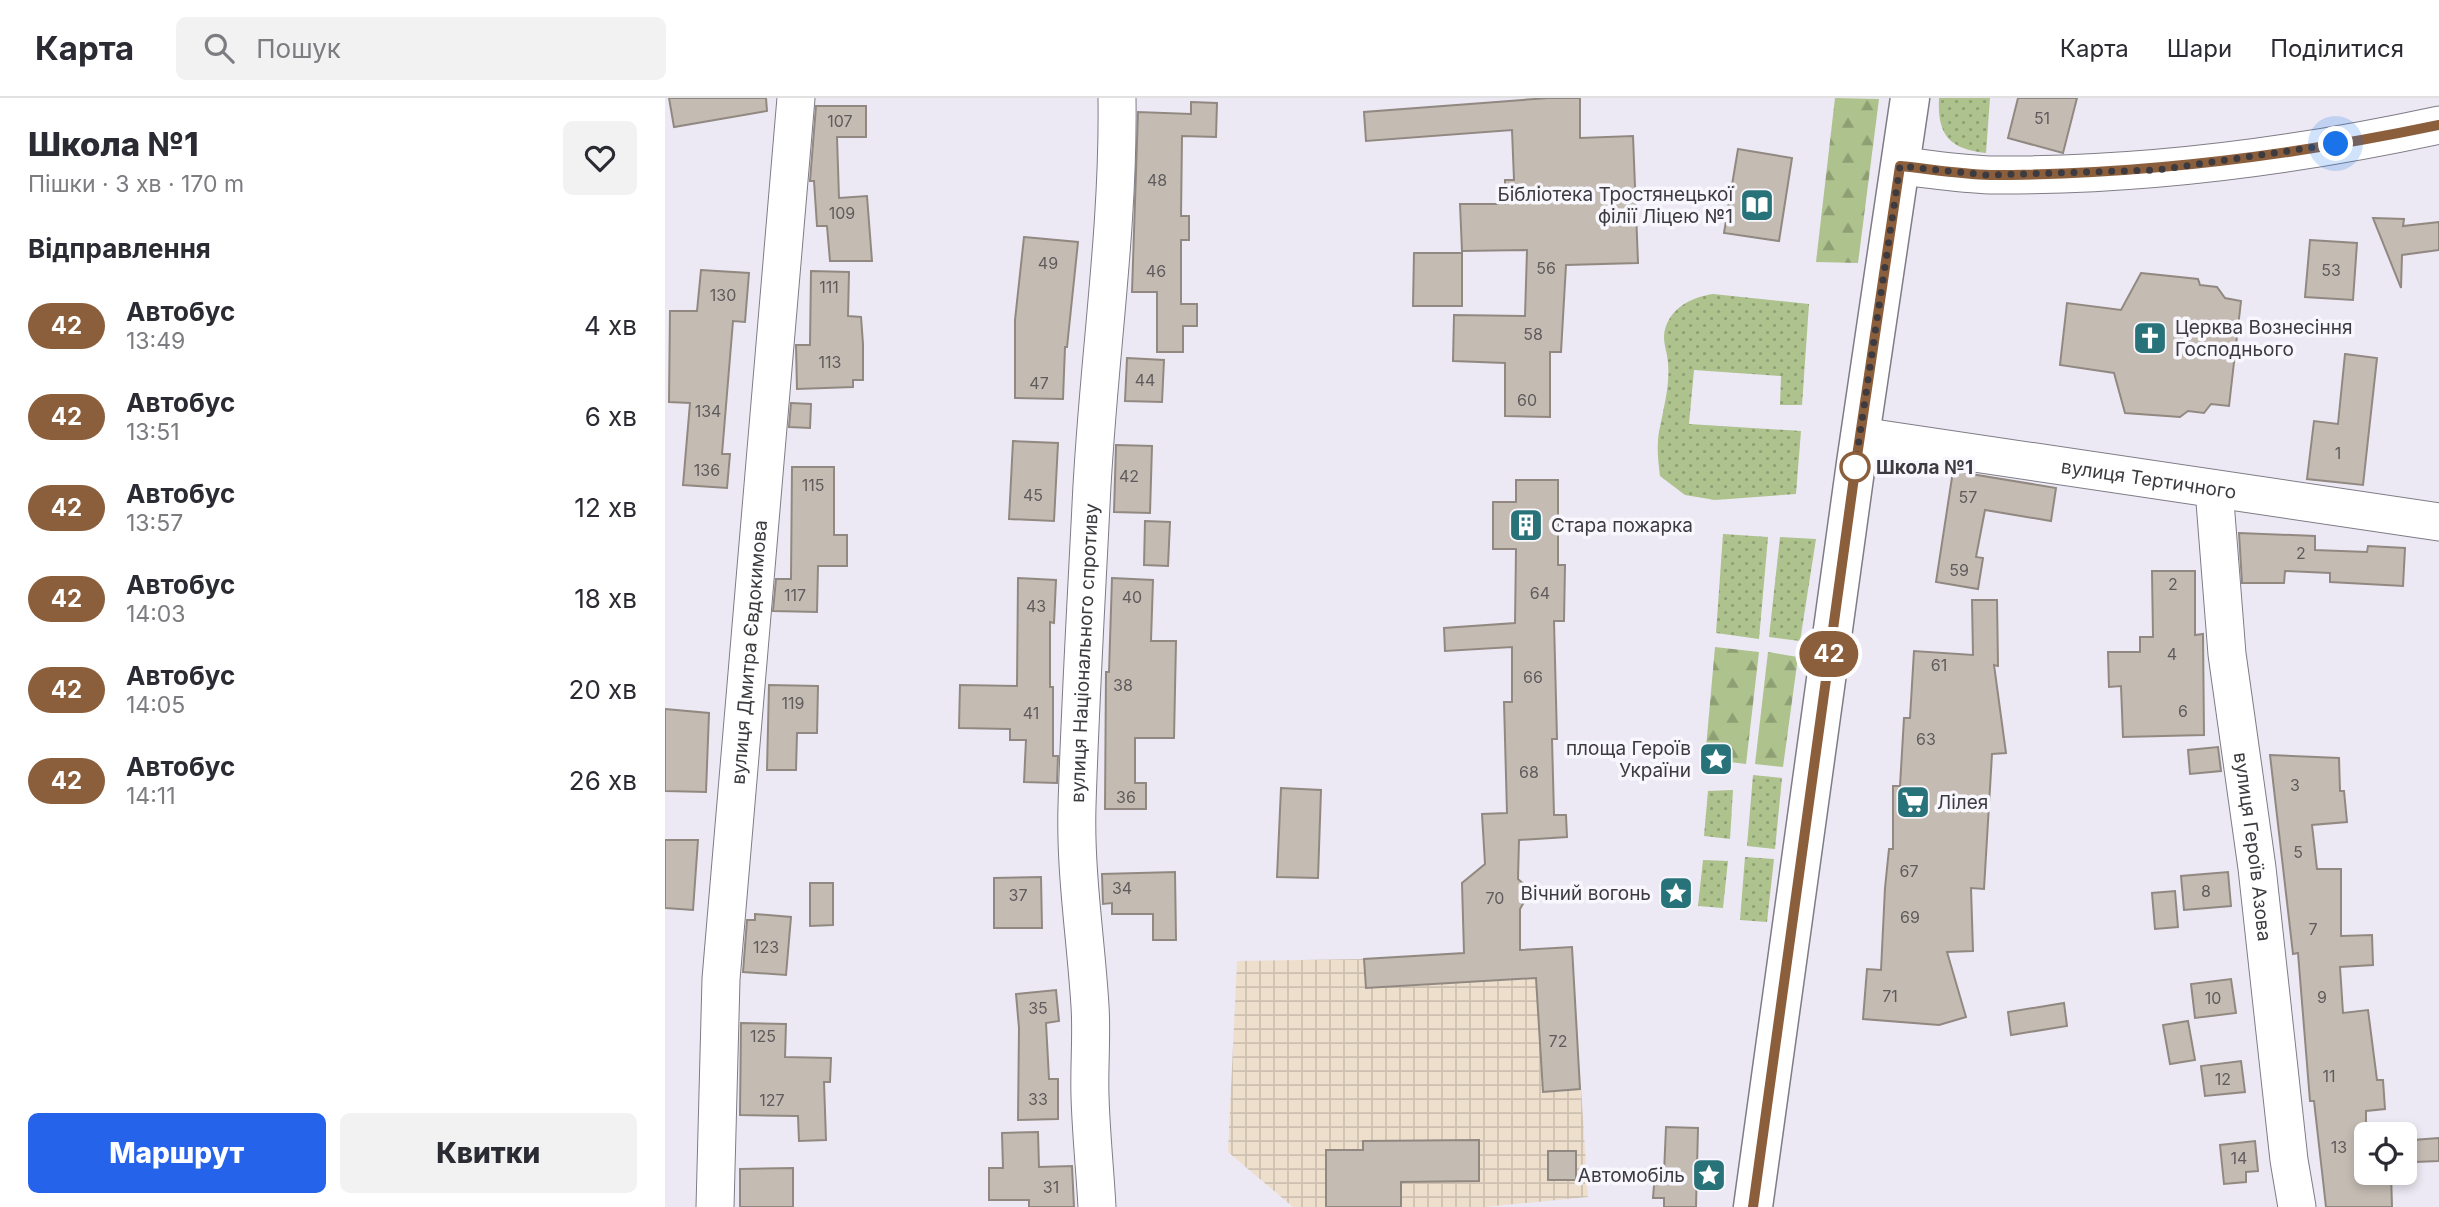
<!DOCTYPE html>
<html lang="uk">
<head>
<meta charset="utf-8">
<style>
	body { margin:0; font-family:Inter,sans-serif; background:#f2f2f3; color:#2b2b33; height:100vh; display:flex; flex-direction:column; font-size:26px; white-space:nowrap }
	* { box-sizing:border-box; margin:0 }
	p { font-size:23px; color:#7c7c81 }
	.icon { flex:none; width:38px; height:38px; fill:none; stroke:currentColor; stroke-width:2; stroke-linecap:round; stroke-linejoin:round }
	.map { position:relative; flex:1; overflow:hidden }
	.details { display:flex; flex-direction:column; background:#fff; width:665px }
	.details>* { flex:none }
	.badge { padding:0 14px; border-radius:23px; font-size:24px; line-height:46px }
	.tools { position:absolute; left:1689px; top:1024px; display:grid; gap:14px }
	.tools a { display:grid; place-items:center; width:63px; height:63px; border-radius:10px; background:#fff; box-shadow:0 4px 10px #0003; font-size:35px }
	.you { position:absolute; width:35px; height:35px; margin:-18px; border:5px solid #fff; border-radius:50%; background:#1a73e8; box-shadow:0 0 0 10px #1a73e833 }
	.map>.badge { position:absolute; translate:-50% -50%; box-shadow:0 0 0 4px #fff }
	h2 { padding:0 28px; font-size:26px; line-height:63px }
	.round { display:grid; place-items:center; flex:none; width:74px; height:74px; border-radius:10px; background:#f2f2f3 }
	.summary { display:flex; align-items:center; justify-content:space-between; height:119px; padding:0 28px }
	h1 { font-size:33px; font-weight:800; line-height:52px }
	.button { display:flex; gap:14px; margin-top:auto; padding:14px 28px }
	.button a { flex:1; height:80px; border-radius:10px; background:#2563eb; color:#fff; font-size:28px; font-weight:800; line-height:80px; text-align:center }
	.button a+a { background:#f2f2f3; color:#2b2b33 }
	ul { padding:0; list-style:none }
	li { display:flex; align-items:center; gap:21px; height:91px; padding:0 28px }
	li div { flex:1 }
	li b { display:block; font-size:26px }
	li em { font-style:normal }
	li .badge { min-width:77px; font-weight:700; text-align:center }
	header { display:flex; align-items:center; gap:42px; box-sizing:border-box; height:98px; padding:0 35px; background:#fff; border-bottom:2px solid #e1e1e2 }
	header strong { font-size:33px }
	nav { display:flex; gap:38px; margin-inline-start:auto; font-size:24px }
	.search { width:490px; height:63px; background:#f2f2f3; display:flex; align-items:center; gap:18px; box-sizing:border-box; padding:0 24px; border-radius:10px; color:#7c7c81; font-size:26px }
	main { display:flex; flex:1; min-height:0 }
	.map>svg:first-child { display:block }
	.industrial { fill:url(#industrial-grid) }
	.grass { fill:url(#grass-dots) }
	.forest { fill:url(#forest-firs) }
	.building { fill:#c4bcb3; stroke:#918981; stroke-width:2 }
	.lines { fill:none; stroke-linecap:round; stroke-linejoin:round }
	.minor-casing { stroke:#7f7c86; stroke-width:39 }
	.major-casing { stroke:#7f7c86; stroke-width:41 }
	.minor { stroke:#fff; stroke-width:37 }
	.major { stroke:#fff; stroke-width:38 }
	.line-casing { stroke:#fff; stroke-width:16 }
	.line { stroke:#8b5e3c; stroke-width:10 }
	.walk { stroke:#3d3b40; stroke-width:7; stroke-dasharray:0 12.6 }
	.stop-dot { fill:#fff; stroke:#8b5e3c; stroke-width:3.5 }
	.labels { text-anchor:middle; stroke-width:7; stroke-linejoin:round; paint-order:stroke }
	.number-label { font-size:16px; fill:#5f5b5d }
	.poi-label { font-size:19px; fill:#3d3b40; stroke:#f9f7fe; text-anchor:end }
	.stop-label { font-size:19px; font-weight:bold; fill:#3d3b40; stroke:#f9f7fe; text-anchor:start }
	.street-label { font-size:19px; fill:#3d3b40; stroke:#f9f7fe }
</style>
</head>
<body>
<header>
<strong>Карта</strong>
<div class="search"><svg class="icon" aria-label="search" viewBox="0 0 24 24"><circle cx="10" cy="10" r="6"/><path d="M15 15l6 6"/></svg>Пошук</div>
<nav><a>Карта</a><a>Шари</a><a>Поділитися</a></nav>
</header>
<main>
<section class="details">
<div class="summary"><div><h1>Школа №1</h1><p>Пішки · 3 хв · 170 m</p></div><a class="round"><svg class="icon" aria-label="heart" viewBox="0 0 24 24"><path d="M12 20l-8-8c-3-5 5-10 8-4 3-6 11-1 8 4z"/></svg></a></div>
<h2>Відправлення</h2>
<ul>
<li><span class="badge" style="background:#8b5e3c;color:#fff">42</span><div><b>Автобус</b><p>13:49</p></div><em>4 хв</em></li>
<li><span class="badge" style="background:#8b5e3c;color:#fff">42</span><div><b>Автобус</b><p>13:51</p></div><em>6 хв</em></li>
<li><span class="badge" style="background:#8b5e3c;color:#fff">42</span><div><b>Автобус</b><p>13:57</p></div><em>12 хв</em></li>
<li><span class="badge" style="background:#8b5e3c;color:#fff">42</span><div><b>Автобус</b><p>14:03</p></div><em>18 хв</em></li>
<li><span class="badge" style="background:#8b5e3c;color:#fff">42</span><div><b>Автобус</b><p>14:05</p></div><em>20 хв</em></li>
<li><span class="badge" style="background:#8b5e3c;color:#fff">42</span><div><b>Автобус</b><p>14:11</p></div><em>26 хв</em></li>
</ul>
<div class="button"><a>Маршрут</a><a>Квитки</a></div>
</section>
<div class="map">
<svg width="1774" height="1109" viewBox="0 0 1774 1109">
	<defs>
		<pattern id="industrial-grid" width="8" height="8" patternUnits="userSpaceOnUse" patternTransform="scale(1.75)"><rect width="8" height="8" fill="#eedfcc"/><path d="M0 4h8M4 0v8" fill="none" stroke="#cdc0b0"/></pattern>
		<pattern id="grass-dots" width="8" height="8" patternUnits="userSpaceOnUse" patternTransform="scale(1.75)"><rect width="8" height="8" fill="#adc28c"/><path d="M2 2h.1M6 6h.1" fill="none" stroke="#8e9f74" stroke-width="1.8" stroke-linecap="round"/></pattern>
		<pattern id="forest-firs" width="22" height="20" patternUnits="userSpaceOnUse" patternTransform="scale(1.75)"><rect width="22" height="20" fill="#adc28c"/><path d="M5 1l3.5 6h-7zM16 11l3.5 6h-7z" fill="#8e9f74"/></pattern>
	</defs>
	<rect width="100%" height="100%" fill="#ece9f4"/>
	<!-- industrial -->
	<path class="industrial" d="M 907,849 L 923,1099 L 819,1109 L 628,1109 L 563,1054 L 572,863 L 699,861 Z"/>
	<!-- grass -->
	<g class="grass">
		<path d="M 1274,0 L 1325,0 L 1321,55 C 1285,51 1272,38 1274,0 Z"/>
		<path d="M 1048,196 L 1144,206 L 1137,307 L 1115,307 L 1116,278 L 1029,272 L 1024,326 L 1136,333 L 1131,396 L 1050,402 L 1020,397 L 995,378 C 993,362 991,346 995,329 C 999,308 1005,287 1003,265 C 1002,251 996,242 1001,228 C 1009,207 1029,199 1048,196 Z"/>
		<path d="M 1058,436 L 1103,439 L 1094,541 L 1051,535 Z"/>
		<path d="M 1115,439 L 1151,441 L 1135,543 L 1104,539 Z"/>
		<path d="M 1088,677 L 1117,680 L 1110,751 L 1082,748 Z"/>
		<path d="M 1068,692 L 1065,741 L 1039,738 L 1043,693 Z"/>
		<path d="M 1080,759 L 1109,761 L 1102,824 L 1075,822 Z"/>
		<path d="M 1038,762 L 1063,763 L 1058,810 L 1033,808 Z"/>
	</g>
	<!-- forest -->
	<g class="forest">
		<path d="M 1170,0 L 1214,1 L 1193,165 L 1151,164 Z"/>
		<path d="M 1050,549 L 1094,554 L 1081,666 L 1040,661 Z"/>
		<path d="M 1103,554 L 1133,559 L 1118,669 L 1090,666 Z"/>
	</g>
	<!-- building -->
	<g class="building">
		<path d="M 4,0 L 101,0 L 102,13 L 9,29 Z"/>
		<path d="M 883,0 L 915,0 L 915,40 L 968,38 L 973,165 L 901,167 L 896,254 L 885,254 L 885,319 L 840,318 L 840,265 L 788,263 L 789,217 L 860,218 L 862,152 L 797,153 L 795,106 L 840,106 L 840,82 L 849,82 L 847,32 L 701,43 L 699,14 Z"/>
		<path d="M 1353,0 L 1412,0 L 1398,55 L 1343,40 Z"/>
		<path d="M 526,4 L 552,5 L 551,39 L 517,38 L 516,118 L 524,118 L 524,142 L 516,142 L 516,206 L 532,206 L 532,228 L 518,228 L 518,254 L 492,254 L 492,194 L 467,194 L 473,14 L 526,16 Z"/>
		<path d="M 151,8 L 201,8 L 201,39 L 172,39 L 174,100 L 202,98 L 207,163 L 165,163 L 162,128 L 152,128 L 149,83 L 145,83 Z"/>
		<path d="M 1073,51 L 1127,60 L 1114,143 L 1059,135 Z"/>
		<path d="M 1708,120 L 1739,121 L 1738,128 L 1774,124 L 1774,152 L 1737,157 L 1736,190 Z"/>
		<path d="M 359,139 L 413,144 L 402,249 L 400,249 L 398,301 L 350,300 L 350,222 Z"/>
		<path d="M 1645,142 L 1692,145 L 1688,202 L 1640,199 Z"/>
		<path d="M 749,155 L 797,155 L 797,208 L 748,208 Z"/>
		<path d="M 36,172 L 84,175 L 80,224 L 68,223 L 57,356 L 65,356 L 62,390 L 18,387 L 25,305 L 4,304 L 5,213 L 32,213 Z"/>
		<path d="M 146,173 L 184,174 L 183,218 L 196,219 L 198,246 L 198,282 L 188,282 L 188,289 L 132,291 L 131,247 L 145,247 Z"/>
		<path d="M 1476,175 L 1533,181 L 1535,187 L 1552,189 L 1560,200 L 1576,203 L 1564,308 L 1546,306 L 1539,315 L 1523,313 L 1515,319 L 1460,315 L 1449,275 L 1395,267 L 1402,205 L 1456,212 Z"/>
		<path d="M 1680,256 L 1712,260 L 1698,387 L 1642,381 L 1649,323 L 1673,326 Z"/>
		<path d="M 462,260 L 499,262 L 497,304 L 460,303 Z"/>
		<path d="M 126,305 L 146,306 L 145,330 L 124,329 Z"/>
		<path d="M 348,343 L 393,345 L 389,423 L 344,421 Z"/>
		<path d="M 451,347 L 487,348 L 485,415 L 449,414 Z"/>
		<path d="M 127,369 L 169,369 L 169,437 L 182,437 L 182,468 L 153,468 L 152,514 L 108,513 L 111,481 L 126,481 Z"/>
		<path d="M 1288,373 L 1391,390 L 1386,423 L 1320,412 L 1311,459 L 1318,460 L 1313,491 L 1271,484 Z"/>
		<path d="M 851,382 L 893,382 L 893,467 L 900,467 L 899,523 L 889,523 L 892,641 L 887,641 L 889,717 L 901,717 L 902,739 L 854,742 L 853,781 L 862,789 L 863,797 L 855,811 L 855,852 L 907,849 L 915,991 L 878,994 L 871,880 L 701,890 L 699,861 L 799,855 L 797,785 L 820,766 L 817,716 L 842,715 L 839,604 L 847,604 L 847,549 L 780,553 L 779,530 L 850,525 L 851,451 L 828,451 L 828,404 L 851,404 Z"/>
		<path d="M 480,423 L 505,424 L 503,468 L 479,467 Z"/>
		<path d="M 1574,435 L 1650,438 L 1650,452 L 1702,454 L 1703,448 L 1740,450 L 1738,488 L 1665,484 L 1665,475 L 1620,473 L 1619,485 L 1577,485 Z"/>
		<path d="M 1487,473 L 1530,473 L 1530,537 L 1538,536 L 1539,637 L 1458,639 L 1456,588 L 1444,589 L 1443,554 L 1475,554 L 1475,539 L 1488,539 Z"/>
		<path d="M 353,480 L 391,482 L 389,525 L 385,524 L 385,589 L 388,589 L 388,658 L 393,658 L 392,685 L 359,684 L 361,642 L 345,642 L 345,631 L 294,630 L 295,587 L 352,588 Z"/>
		<path d="M 447,480 L 488,482 L 486,543 L 511,543 L 509,640 L 470,640 L 470,685 L 481,685 L 481,711 L 440,711 L 441,574 L 444,574 Z"/>
		<path d="M 1307,502 L 1332,502 L 1333,568 L 1329,567 L 1341,655 L 1327,656 L 1319,791 L 1306,790 L 1308,853 L 1282,854 L 1301,919 L 1274,927 L 1198,921 L 1202,871 L 1216,872 L 1220,790 L 1224,751 L 1228,751 L 1228,688 L 1235,688 L 1239,620 L 1245,620 L 1249,553 L 1308,557 Z"/>
		<path d="M 104,587 L 153,588 L 152,635 L 132,635 L 131,672 L 102,672 Z"/>
		<path d="M 0,611 L 44,615 L 41,694 L 0,693 Z"/>
		<path d="M 1553,649 L 1556,673 L 1525,676 L 1523,652 Z"/>
		<path d="M 1605,657 L 1674,660 L 1675,693 L 1679,693 L 1682,724 L 1647,727 L 1652,771 L 1676,771 L 1676,838 L 1707,837 L 1708,867 L 1675,869 L 1678,915 L 1703,912 L 1712,982 L 1718,982 L 1720,1011 L 1701,1013 L 1701,1074 L 1726,1074 L 1727,1109 L 1661,1109 L 1649,1003 L 1645,1003 L 1633,855 L 1628,856 Z"/>
		<path d="M 616,690 L 656,692 L 653,780 L 612,779 Z"/>
		<path d="M 0,742 L 33,742 L 28,812 L 0,810 Z"/>
		<path d="M 510,774 L 511,842 L 488,842 L 488,816 L 447,816 L 447,805 L 438,806 L 437,776 Z"/>
		<path d="M 1563,774 L 1566,808 L 1519,812 L 1516,778 Z"/>
		<path d="M 376,779 L 377,830 L 329,830 L 329,780 Z"/>
		<path d="M 145,785 L 168,785 L 168,827 L 145,828 Z"/>
		<path d="M 1510,793 L 1513,829 L 1490,831 L 1487,795 Z"/>
		<path d="M 90,816 L 126,819 L 121,877 L 78,874 L 82,822 L 90,822 Z"/>
		<path d="M 1566,881 L 1571,915 L 1530,920 L 1526,886 Z"/>
		<path d="M 391,892 L 394,923 L 381,925 L 384,981 L 393,981 L 393,1021 L 353,1022 L 354,930 L 351,896 Z"/>
		<path d="M 1399,905 L 1402,928 L 1346,937 L 1343,914 Z"/>
		<path d="M 1523,923 L 1530,962 L 1505,966 L 1498,927 Z"/>
		<path d="M 76,925 L 121,926 L 120,959 L 166,960 L 165,984 L 159,984 L 161,1042 L 134,1043 L 133,1018 L 75,1017 Z"/>
		<path d="M 1576,963 L 1580,994 L 1540,998 L 1536,968 Z"/>
		<path d="M 1001,1029 L 1033,1030 L 1031,1109 L 999,1109 L 999,1100 L 988,1100 L 990,1075 L 999,1075 Z"/>
		<path d="M 373,1034 L 374,1069 L 407,1068 L 409,1109 L 364,1109 L 364,1102 L 324,1102 L 324,1070 L 338,1070 L 337,1035 Z"/>
		<path d="M 1774,1040 L 1774,1063 L 1750,1064 L 1748,1042 Z"/>
		<path d="M 814,1042 L 814,1083 L 736,1084 L 736,1109 L 661,1109 L 661,1052 L 698,1052 L 698,1043 Z"/>
		<path d="M 1590,1043 L 1593,1073 L 1581,1074 L 1581,1084 L 1559,1086 L 1555,1047 Z"/>
		<rect x="883" y="1053" width="28" height="29"/>
		<path d="M 128,1070 L 128,1109 L 75,1109 L 75,1071 Z"/>
	</g>
	<g class="lines">
		<!-- minor casing -->
		<g class="minor-casing">
			<g id="minor">
				<path d="M 1235,68 C 1265,71 1295,76 1325,77 C 1476,78 1626,59 1774,27"/>
				<path id="s1" d="M 1195,338 L 1774,424"/>
				<path id="s2" d="M 1549,391 L 1562,556 L 1592,770 L 1624,1062 L 1632,1109"/>
				<path id="s3" d="M 50,1109 L 56,881 L 131,0"/>
				<path id="s4" d="M 432,1109 C 430,1072 426,1035 425,998 C 424,968 427,938 425,908 C 421,842 410,775 412,708 C 415,608 421,507 426,407 C 432,271 454,136 452,0"/>
			</g>
		</g>
		<!-- major casing -->
		<g class="major-casing">
			<path id="major" d="M 1088,1109 L 1191,365 L 1245,0"/>
		</g>
		<!-- minor -->
		<use href="#minor" class="minor"/>
		<!-- major -->
		<use href="#major" class="major"/>
	</g>
	<g class="lines">
		<!-- line casing -->
		<g class="line-casing">
			<path id="line" d="M 1088,1109 L 1191,365 L 1235,68 C 1265,71 1295,76 1325,77 C 1477,77 1626,58 1774,27"/>
		</g>
		<!-- line -->
		<use href="#line" class="line"/>
		<!-- walk -->
		<path class="walk" d="M 1190,369 L 1235,68 L 1322,77 L 1492,72 L 1671,46"/>
	</g>
	<!-- icons -->
	<defs>
		<g id="library-square" transform="scale(1.75)"><rect x="-9" y="-9" width="18" height="18" rx="4" fill="#287279" stroke="#f9f7fe"/><path d="M-6-4Q-3-5.5-.7-3.5V5Q-3 3-6 4ZM6-4Q3-5.5 .7-3.5V5Q3 3 6 4Z" fill="#fff"/></g>
		<g id="church-square" transform="scale(1.75)"><rect x="-9" y="-9" width="18" height="18" rx="4" fill="#287279" stroke="#f9f7fe"/><path d="M-1.2-6h2.4v3.5h3.3v2.4h-3.3V6h-2.4V-.1h-3.3v-2.4h3.3Z" fill="#fff"/></g>
		<g id="building-square" transform="scale(1.75)"><rect x="-9" y="-9" width="18" height="18" rx="4" fill="#287279" stroke="#f9f7fe"/><path d="M-4-6H4V6H1V3H-1V6H-4ZM-2.5-4.3h1.7v1.8h-1.7ZM.8-4.3h1.7v1.8H.8ZM-2.5-1h1.7V.8h-1.7ZM.8-1h1.7V.8H.8Z" fill="#fff"/></g>
		<g id="sight-square" transform="scale(1.75)"><rect x="-9" y="-9" width="18" height="18" rx="4" fill="#287279" stroke="#f9f7fe"/><path d="M0-6L1.8-2.2L6-1.7L2.9 1.2L3.7 5.4L0 3.3L-3.7 5.4L-2.9 1.2L-6-1.7L-1.8-2.2Z" fill="#fff"/></g>
		<g id="supermarket-square" transform="scale(1.75)"><rect x="-9" y="-9" width="18" height="18" rx="4" fill="#287279" stroke="#f9f7fe"/><path d="M-6-5.5h2.5l.6 2H6L4.5 2H-2.5L-4.4-4H-6ZM-1.5 3.2a1.3 1.3 0 1 0 .1 0ZM3 3.2a1.3 1.3 0 1 0 .1 0Z" fill="#fff"/></g>
	</defs>
	<g fill-rule="evenodd">
		<use href="#library-square" x="1092" y="107"/>
		<use href="#church-square" x="1485" y="240"/>
		<use href="#building-square" x="861" y="427"/>
		<use href="#sight-square" x="1051" y="661"/>
		<use href="#supermarket-square" x="1248" y="704"/>
		<use href="#sight-square" x="1011" y="795"/>
		<use href="#sight-square" x="1044" y="1077"/>
	</g>
	<!-- markers -->
	<circle class="stop-dot" cx="1190" cy="369" r="14"/>
	<g class="labels">
		<!-- number labels -->
		<g class="number-label">
			<text x="1377" y="26">51</text>
			<text x="175" y="29">107</text>
			<text x="492" y="88">48</text>
			<text x="177" y="121">109</text>
			<text x="383" y="171">49</text>
			<text x="881" y="176">56</text>
			<text x="1666" y="178">53</text>
			<text x="491" y="179">46</text>
			<text x="164" y="195">111</text>
			<text x="58" y="203">130</text>
			<text x="868" y="242">58</text>
			<text x="165" y="270">113</text>
			<text x="480" y="288">44</text>
			<text x="374" y="291">47</text>
			<text x="862" y="308">60</text>
			<text x="43" y="319">134</text>
			<text x="1673" y="361">1</text>
			<text x="42" y="378">136</text>
			<text x="464" y="384">42</text>
			<text x="148" y="393">115</text>
			<text x="368" y="403">45</text>
			<text x="1303" y="405">57</text>
			<text x="1636" y="461">2</text>
			<text x="1294" y="478">59</text>
			<text x="1508" y="492">2</text>
			<text x="875" y="501">64</text>
			<text x="130" y="503">117</text>
			<text x="467" y="505">40</text>
			<text x="371" y="514">43</text>
			<text x="1507" y="562">4</text>
			<text x="1274" y="573">61</text>
			<text x="868" y="585">66</text>
			<text x="458" y="593">38</text>
			<text x="128" y="611">119</text>
			<text x="1518" y="619">6</text>
			<text x="366" y="621">41</text>
			<text x="1261" y="647">63</text>
			<text x="864" y="680">68</text>
			<text x="1630" y="693">3</text>
			<text x="461" y="705">36</text>
			<text x="1633" y="760">5</text>
			<text x="1244" y="779">67</text>
			<text x="457" y="796">34</text>
			<text x="1541" y="799">8</text>
			<text x="353" y="803">37</text>
			<text x="830" y="806">70</text>
			<text x="1245" y="825">69</text>
			<text x="1648" y="837">7</text>
			<text x="101" y="855">123</text>
			<text x="1225" y="904">71</text>
			<text x="1657" y="905">9</text>
			<text x="1548" y="906">10</text>
			<text x="373" y="916">35</text>
			<text x="98" y="944">125</text>
			<text x="893" y="949">72</text>
			<text x="1664" y="984">11</text>
			<text x="1558" y="987">12</text>
			<text x="373" y="1007">33</text>
			<text x="107" y="1008">127</text>
			<text x="1674" y="1055">13</text>
			<text x="1574" y="1066">14</text>
			<text x="386" y="1095">31</text>
		</g>
		<!-- poi labels -->
		<g class="poi-label">
			<text x="1068" y="103">Бібліотека Тростянецької<tspan x="1068" dy="22">філії Ліцею №1</tspan></text>
			<text x="1510" y="236" text-anchor="start">Церква Вознесіння<tspan x="1510" dy="22">Господнього</tspan></text>
			<text x="886" y="434" text-anchor="start">Стара пожарка</text>
			<text x="1026" y="657">площа Героїв<tspan x="1026" dy="22">України</tspan></text>
			<text x="1272" y="711" text-anchor="start">Лілея</text>
			<text x="986" y="802">Вічний вогонь</text>
			<text x="1020" y="1084">Автомобіль</text>
		</g>
		<!-- stop labels -->
		<g class="stop-label">
			<text x="1211" y="376">Школа №1</text>
		</g>
		<!-- street labels -->
		<g class="street-label">
			<text dy="7" stroke="none"><textPath href="#s1" startOffset="292">вулиця Тертичного</textPath></text>
			<text dy="7" stroke="none"><textPath href="#s3" startOffset="556">вулиця Дмитра Євдокимова</textPath></text>
			<text dy="7" stroke="none"><textPath href="#s4" startOffset="555">вулиця Національного спротиву</textPath></text>
			<text dy="7" stroke="none"><textPath href="#s2" startOffset="360">вулиця Героїв Азова</textPath></text>
		</g>
	</g>
</svg>
<div class="tools">
<a><svg class="icon" aria-label="locate" viewBox="0 0 24 24"><circle cx="12" cy="12" r="6"/><path d="M12 2v4M12 18v4M2 12h4M18 12h4"/></svg></a>
</div>
<div class="you" style="left:1671px;top:46px"></div>
<b class="badge" style="left:1164px;top:556px;background:#8b5e3c;color:#fff">42</b>
</div>
</main>
</body>
</html>
